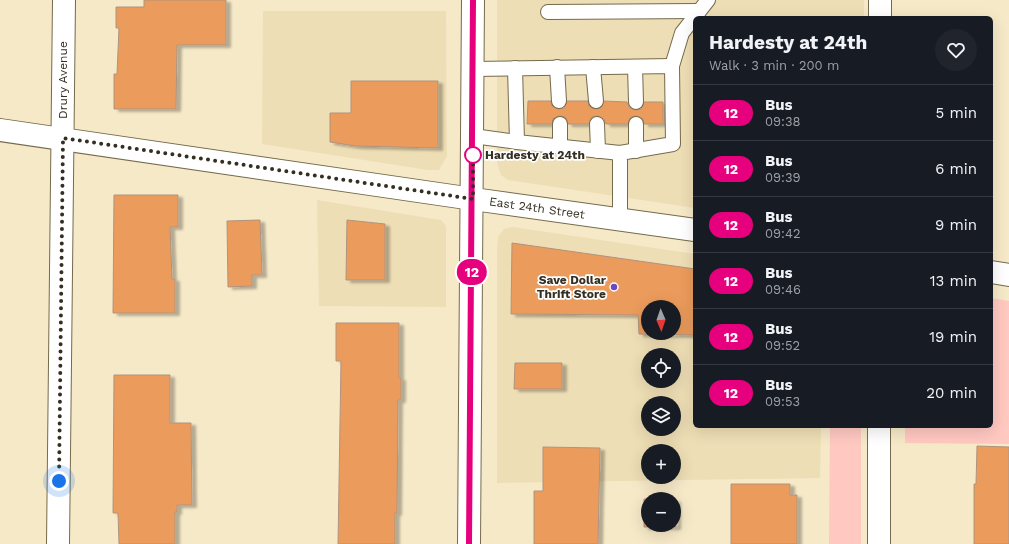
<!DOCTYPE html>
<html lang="en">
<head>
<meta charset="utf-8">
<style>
	body { margin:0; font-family:"Work Sans",sans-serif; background:#20242c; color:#f1f3f6; height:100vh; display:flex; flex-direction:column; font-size:15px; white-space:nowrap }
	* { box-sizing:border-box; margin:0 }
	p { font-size:13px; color:#9ea1a6 }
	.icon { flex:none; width:22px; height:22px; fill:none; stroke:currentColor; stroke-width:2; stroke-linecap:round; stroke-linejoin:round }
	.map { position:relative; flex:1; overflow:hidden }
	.details { position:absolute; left:693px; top:16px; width:300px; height:412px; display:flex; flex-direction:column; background:#171b24; border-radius:6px; box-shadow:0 4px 16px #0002 }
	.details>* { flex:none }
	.badge { padding:0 8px; border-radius:13px; font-size:14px; line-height:26px }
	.needle { width:26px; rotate:178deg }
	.tools { position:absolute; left:641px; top:300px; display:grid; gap:8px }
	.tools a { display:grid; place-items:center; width:40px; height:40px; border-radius:50%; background:#171b24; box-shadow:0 4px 16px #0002; font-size:20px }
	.you { position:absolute; width:20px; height:20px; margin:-10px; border:3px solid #fff; border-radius:50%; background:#1a73e8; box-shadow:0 0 0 6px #1a73e833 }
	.map>.badge { position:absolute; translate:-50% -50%; box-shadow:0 0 0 2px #fff }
	.round { display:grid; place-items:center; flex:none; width:42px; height:42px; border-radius:21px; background:#20242c }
	.head { display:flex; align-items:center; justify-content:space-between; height:68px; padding:0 16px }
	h1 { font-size:19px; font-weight:700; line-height:30px }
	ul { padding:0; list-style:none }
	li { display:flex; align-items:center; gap:12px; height:56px; padding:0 16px; border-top:1px solid #363941 }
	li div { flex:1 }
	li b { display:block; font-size:15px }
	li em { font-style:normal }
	li .badge { min-width:44px; font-weight:700; text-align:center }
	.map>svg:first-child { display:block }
	.built { fill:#eedeb5; fill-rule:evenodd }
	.green { fill:#ffc8c1 }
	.building { fill:#eb9b5b; stroke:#b0937f; fill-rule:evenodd; filter:url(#shadow) }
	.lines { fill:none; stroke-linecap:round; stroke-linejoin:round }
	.lane-casing { stroke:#756a4c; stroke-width:16 }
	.street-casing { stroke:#756a4c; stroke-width:24 }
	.secondary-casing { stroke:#756a4c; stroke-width:24 }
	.lane { stroke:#fff; stroke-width:14 }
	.street { stroke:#fff; stroke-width:22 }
	.secondary { stroke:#fff; stroke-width:22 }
	.line-casing { stroke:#fff; stroke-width:9 }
	.line { stroke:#e6007e; stroke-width:6 }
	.walk { stroke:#342f23; stroke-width:4; stroke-dasharray:0 7.2 }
	.stop-dot { fill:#fff; stroke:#e6007e; stroke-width:2 }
	.poi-dot { fill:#6f47c0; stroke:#fff; stroke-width:1.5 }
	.labels { text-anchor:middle; stroke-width:3.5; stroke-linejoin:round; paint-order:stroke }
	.street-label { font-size:12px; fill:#342f23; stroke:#fff }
	.stop-label { font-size:12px; font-weight:bold; fill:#342f23; stroke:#fff; text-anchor:start }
	.poi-label { font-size:12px; font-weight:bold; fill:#342f23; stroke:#fff; text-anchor:end }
</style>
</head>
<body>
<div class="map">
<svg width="1009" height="544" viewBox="0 0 1009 544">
	<defs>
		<filter id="shadow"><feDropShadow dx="4.5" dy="2.5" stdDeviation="1" flood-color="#0004"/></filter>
	</defs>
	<rect width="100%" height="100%" fill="#f6e9c8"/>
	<!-- built -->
	<g class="built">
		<path d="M 497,0 L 864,0 L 864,18 L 695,18 L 695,208 L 508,180 L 501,175 L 497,163 Z"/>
		<path d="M 263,11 L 446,11 L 447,156 L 439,170 L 428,170 L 262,144 Z"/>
		<path d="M 317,200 L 441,220 L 446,226 L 446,307 L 319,306 Z"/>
		<path d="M 513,227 L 695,254 L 695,426 L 821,426 L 820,478 L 497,483 L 497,250 L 498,237 L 504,229 ZM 648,307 L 674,307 L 674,333 L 648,333 ZM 648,355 L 674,355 L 674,381 L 648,381 ZM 648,403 L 674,403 L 674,429 L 648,429 ZM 648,451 L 674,451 L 674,477 L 648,477 Z"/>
	</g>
	<!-- green -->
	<g class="green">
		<path d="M 991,298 L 1009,301 L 1009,444 L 905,443 L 905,426 L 991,426 Z"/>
		<path d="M 830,426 L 861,426 L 861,544 L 829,544 Z"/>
	</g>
	<!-- building -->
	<g class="building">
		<path d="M 144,0 L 226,0 L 226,45 L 177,45 L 176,109 L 114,109 L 114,74 L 117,74 L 119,28 L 116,28 L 116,7 L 144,7 Z"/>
		<path d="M 351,81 L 438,81 L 438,148 L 356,146 L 330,142 L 330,113 L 351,113 Z"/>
		<path d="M 528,101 L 551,101 L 552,106 L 559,109 L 564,108 L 567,101 L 588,101 L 589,106 L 596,109 L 601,108 L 604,101 L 627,102 L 629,107 L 636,110 L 641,109 L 644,102 L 663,102 L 663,124 L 644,124 L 643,119 L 636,116 L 631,117 L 628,124 L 606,124 L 604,119 L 597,116 L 592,117 L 589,124 L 568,124 L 565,117 L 560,116 L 553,119 L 552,124 L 527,124 Z"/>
		<path d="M 114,195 L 178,195 L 178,227 L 170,227 L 172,279 L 175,279 L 175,313 L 113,313 Z"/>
		<path d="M 260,220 L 262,275 L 252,275 L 252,286 L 228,287 L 227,221 Z"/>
		<path d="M 347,220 L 385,224 L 385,280 L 346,280 Z"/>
		<path d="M 512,243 L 695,269 L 695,335 L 639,334 L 638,315 L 511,314 ZM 648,307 L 674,307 L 674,333 L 648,333 Z"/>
		<path d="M 336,323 L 399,323 L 399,378 L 401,378 L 401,400 L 398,400 L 397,513 L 395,513 L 395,544 L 338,544 L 341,361 L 336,361 Z"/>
		<path d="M 515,363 L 562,363 L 562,389 L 514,389 Z"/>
		<path d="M 114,375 L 170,375 L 170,423 L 191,423 L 192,505 L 177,505 L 177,512 L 175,512 L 175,544 L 119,544 L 118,513 L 113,513 Z"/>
		<path d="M 977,446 L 1009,447 L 1009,544 L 974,544 L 974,484 L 976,484 Z"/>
		<path d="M 543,447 L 600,448 L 598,544 L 534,544 L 534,491 L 543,491 Z"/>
		<path d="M 731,484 L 790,484 L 790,495 L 797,495 L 797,544 L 731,544 Z"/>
		<path d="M 644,499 L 648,499 L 648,525 L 674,525 L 674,500 L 676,500 L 676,527 L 644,527 Z"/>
	</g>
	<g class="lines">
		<!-- lane casing -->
		<g class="lane-casing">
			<g id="lane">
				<path d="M 548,12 L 699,11"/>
				<path d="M 672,66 L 682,33 L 708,0"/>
				<path d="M 557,67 L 559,101"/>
				<path d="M 593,67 L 596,101"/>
				<path d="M 635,67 L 636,102"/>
				<path d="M 515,68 L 517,142 L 620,153"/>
				<path d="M 473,69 L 672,66 L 673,144 L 620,153 L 620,220"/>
				<path d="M 597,124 L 598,151"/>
				<path d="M 473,136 L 517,142"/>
				<path d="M 560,147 L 560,124"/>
				<path d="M 636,151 L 636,124"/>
			</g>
		</g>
		<!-- street casing -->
		<g class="street-casing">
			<g id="street">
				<path d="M 0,130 L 473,199 L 695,230"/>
				<path d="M 991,272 L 1009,275"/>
				<path d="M 58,544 L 64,0"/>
			</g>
		</g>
		<!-- secondary casing -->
		<g class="secondary-casing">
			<g id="secondary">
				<path d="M 880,18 L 880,0"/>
				<path d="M 879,426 L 879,544"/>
				<path d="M 469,544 L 473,0"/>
			</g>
		</g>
		<!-- lane -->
		<use href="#lane" class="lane"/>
		<!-- street -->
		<use href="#street" class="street"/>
		<!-- secondary -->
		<use href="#secondary" class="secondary"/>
	</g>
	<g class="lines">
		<!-- line casing -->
		<g class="line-casing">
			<path id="line" d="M 469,544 L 473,0"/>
		</g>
		<!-- line -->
		<use href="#line" class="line"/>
		<!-- walk -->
		<path class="walk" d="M 59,481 L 63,138 L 473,199 L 473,149 L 473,155"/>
	</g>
	<!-- markers -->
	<circle class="stop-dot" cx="473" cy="155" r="8"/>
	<circle class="poi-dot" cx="614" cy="287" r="4"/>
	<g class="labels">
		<!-- street labels -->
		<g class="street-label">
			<text transform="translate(63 80) rotate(-90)" y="4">Drury Avenue</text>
			<text transform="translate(537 208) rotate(8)" y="4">East 24th Street</text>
		</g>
		<!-- stop labels -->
		<g class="stop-label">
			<text x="485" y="159">Hardesty at 24th</text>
		</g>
		<!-- poi labels -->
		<g class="poi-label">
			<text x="606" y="284">Save Dollar<tspan x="606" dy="14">Thrift Store</tspan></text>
		</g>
	</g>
</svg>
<div class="tools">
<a><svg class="needle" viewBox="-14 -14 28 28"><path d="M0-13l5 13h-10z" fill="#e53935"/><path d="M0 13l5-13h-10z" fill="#9ea1a6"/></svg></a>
<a><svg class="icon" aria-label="locate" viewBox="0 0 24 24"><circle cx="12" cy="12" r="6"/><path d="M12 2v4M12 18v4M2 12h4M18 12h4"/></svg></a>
<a><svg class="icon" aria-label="layers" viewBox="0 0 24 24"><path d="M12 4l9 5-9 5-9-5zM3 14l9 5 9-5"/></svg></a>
<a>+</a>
<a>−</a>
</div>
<div class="you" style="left:59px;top:481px"></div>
<b class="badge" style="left:472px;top:272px;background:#e6007e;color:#fff">12</b>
<section class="details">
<div class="head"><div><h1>Hardesty at 24th</h1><p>Walk · 3 min · 200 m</p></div><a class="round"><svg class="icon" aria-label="heart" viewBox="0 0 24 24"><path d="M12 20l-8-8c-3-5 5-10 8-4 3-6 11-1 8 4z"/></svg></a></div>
<ul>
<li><span class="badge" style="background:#e6007e;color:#fff">12</span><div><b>Bus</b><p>09:38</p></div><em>5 min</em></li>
<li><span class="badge" style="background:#e6007e;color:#fff">12</span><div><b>Bus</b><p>09:39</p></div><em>6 min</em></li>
<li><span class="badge" style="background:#e6007e;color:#fff">12</span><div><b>Bus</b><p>09:42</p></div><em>9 min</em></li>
<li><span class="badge" style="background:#e6007e;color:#fff">12</span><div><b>Bus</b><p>09:46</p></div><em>13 min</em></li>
<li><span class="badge" style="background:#e6007e;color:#fff">12</span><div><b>Bus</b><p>09:52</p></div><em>19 min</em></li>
<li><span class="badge" style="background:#e6007e;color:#fff">12</span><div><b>Bus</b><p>09:53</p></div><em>20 min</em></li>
</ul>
</section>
</div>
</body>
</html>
